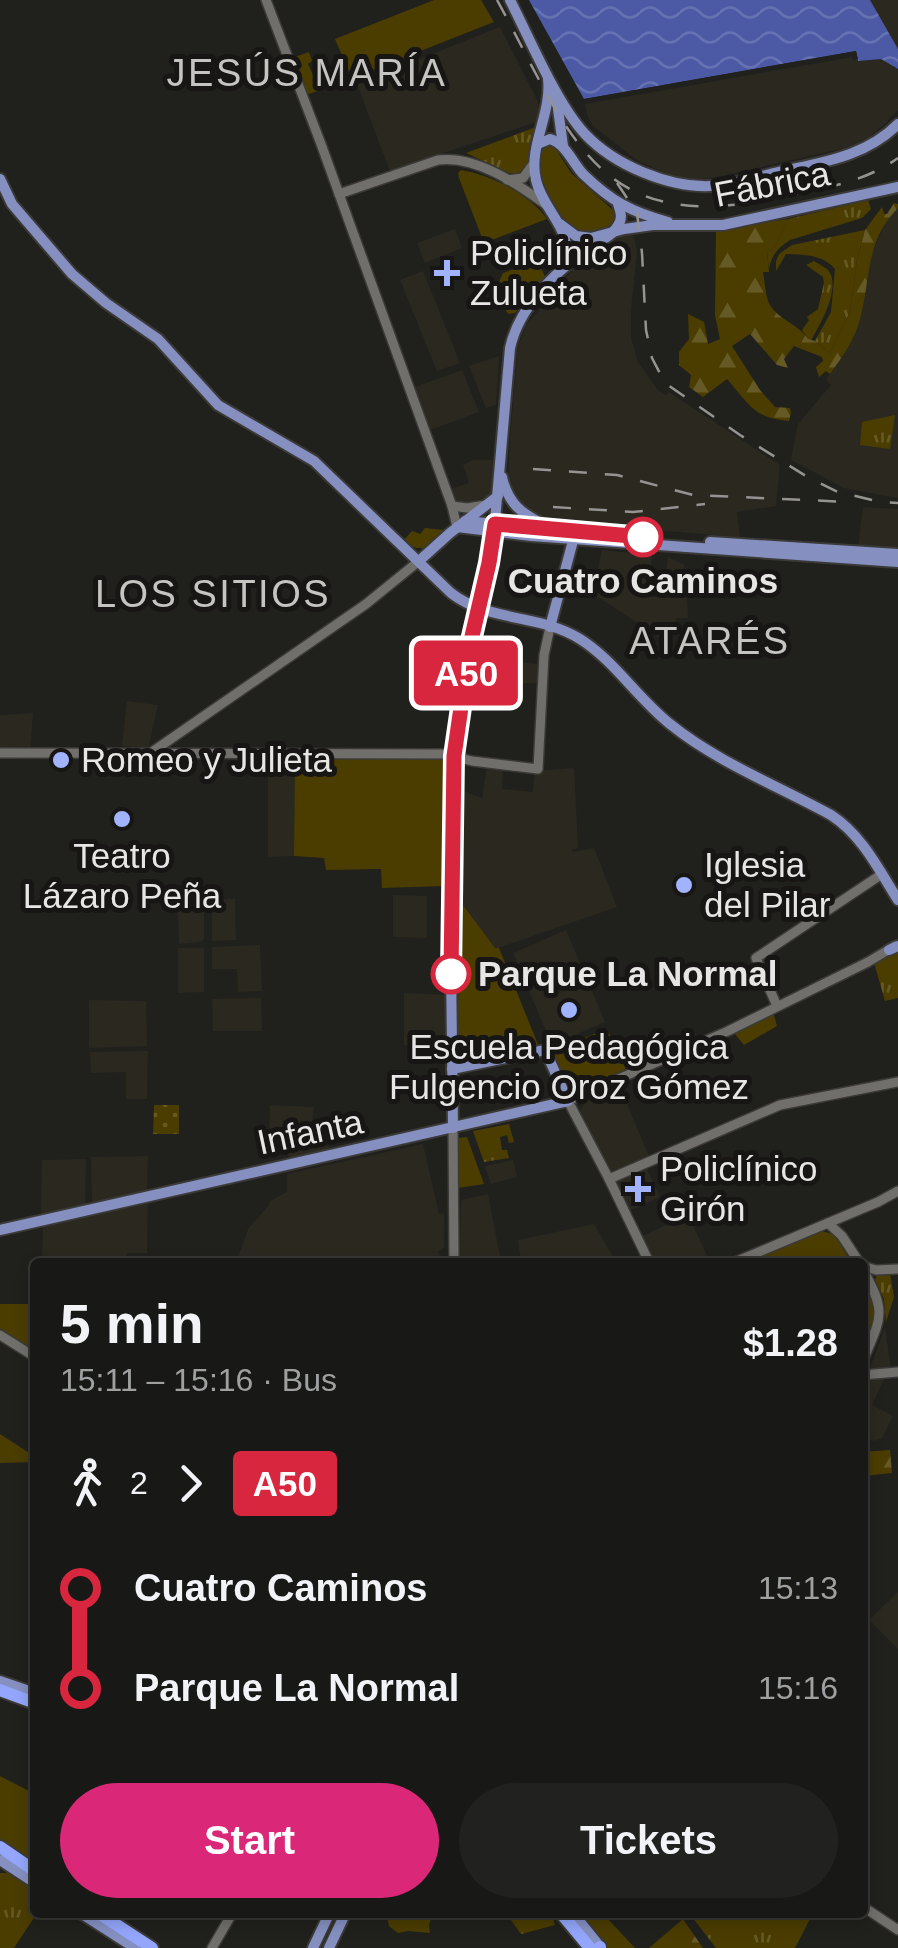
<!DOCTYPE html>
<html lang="en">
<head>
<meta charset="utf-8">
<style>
	body { margin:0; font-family:Arial,sans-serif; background:#21211f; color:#f1f3f6; height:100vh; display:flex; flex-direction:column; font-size:38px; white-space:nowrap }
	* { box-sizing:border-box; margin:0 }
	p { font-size:32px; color:#9fa0a1 }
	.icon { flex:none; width:55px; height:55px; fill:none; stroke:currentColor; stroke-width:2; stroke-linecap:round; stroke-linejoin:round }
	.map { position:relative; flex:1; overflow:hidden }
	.details { position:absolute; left:30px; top:1258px; width:838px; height:660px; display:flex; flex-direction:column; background:#181816; border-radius:10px; box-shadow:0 5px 15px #0003,0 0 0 2px #363735 }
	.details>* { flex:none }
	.badge { padding:0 20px; border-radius:8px; font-size:35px; line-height:65px }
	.map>.badge { position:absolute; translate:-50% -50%; box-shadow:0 0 0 5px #fff }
	.legs { display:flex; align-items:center; gap:15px; height:110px; padding:0 30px; font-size:32px }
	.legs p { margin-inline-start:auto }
	.summary { display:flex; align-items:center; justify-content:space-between; height:170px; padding:0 30px }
	h1 { font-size:55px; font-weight:700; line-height:75px }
	.button { display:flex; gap:20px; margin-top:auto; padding:20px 30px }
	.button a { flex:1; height:115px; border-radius:60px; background:#db2777; color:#fff; font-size:40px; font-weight:700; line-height:115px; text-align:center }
	.button a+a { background:#21211f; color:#f1f3f6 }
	ul { padding:0 30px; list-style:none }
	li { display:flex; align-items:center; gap:35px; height:100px; font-size:38px }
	li i { display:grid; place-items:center; width:15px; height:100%; margin:0 12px; background:currentColor }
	li i::after { content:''; width:25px; height:25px; margin:-12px; border:8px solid; border-radius:50%; background:#181816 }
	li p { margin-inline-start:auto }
	li:first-child i { background:linear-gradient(#0000 50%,currentColor 0) }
	li:last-child i { background:linear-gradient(currentColor 50%,#0000 0) }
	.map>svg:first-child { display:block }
	.built { fill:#2b2820 }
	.grass { fill:url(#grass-tufts) }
	.forest { fill:url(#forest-firs) }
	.park { fill:#4b3d00 }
	.garden { fill:url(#garden-dots) }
	.water { fill:url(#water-waves) }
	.pier { fill:#20201d }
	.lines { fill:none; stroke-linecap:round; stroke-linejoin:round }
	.secondary-casing { stroke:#3b3a38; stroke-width:12 }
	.primary-casing { stroke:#3b3a38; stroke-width:14 }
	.highway-casing { stroke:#3b3a38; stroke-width:16 }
	.secondary { stroke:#706f6b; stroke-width:9 }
	.primary { stroke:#8590c1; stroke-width:10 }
	.highway { stroke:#93a6fb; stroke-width:12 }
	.rail { stroke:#959492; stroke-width:2.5; stroke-dasharray:18 18; stroke-linecap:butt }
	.line-1-casing { stroke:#fff; stroke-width:22 }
	.line-1 { stroke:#d7263d; stroke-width:15 }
	.poi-dot { fill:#a1b3fd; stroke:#171614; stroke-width:4 }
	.stop-1-dot { fill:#fff; stroke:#d7263d; stroke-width:5 }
	.labels { text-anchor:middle; stroke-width:10; stroke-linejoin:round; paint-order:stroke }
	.street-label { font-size:35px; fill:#e7e6e4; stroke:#171614 }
	.poi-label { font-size:35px; fill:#e7e6e4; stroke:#171614; text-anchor:start }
	.stop-label { font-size:35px; font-weight:bold; fill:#e7e6e4; stroke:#171614 }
	.neighbourhood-label { font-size:38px; letter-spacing:2.5px; fill:#c5c4c0; stroke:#171614 }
</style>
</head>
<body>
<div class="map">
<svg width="898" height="1948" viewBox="0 0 898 1948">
	<defs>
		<pattern id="grass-tufts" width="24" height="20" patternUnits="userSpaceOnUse" patternTransform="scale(2.5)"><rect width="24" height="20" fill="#4b3d00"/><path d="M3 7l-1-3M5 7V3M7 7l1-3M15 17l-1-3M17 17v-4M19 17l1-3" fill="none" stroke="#655925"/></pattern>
		<pattern id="forest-firs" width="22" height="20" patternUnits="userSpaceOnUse" patternTransform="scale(2.5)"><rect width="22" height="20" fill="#4b3d00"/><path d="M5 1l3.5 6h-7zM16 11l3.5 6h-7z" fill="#655925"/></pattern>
		<pattern id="garden-dots" width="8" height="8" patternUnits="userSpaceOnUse" patternTransform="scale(2.5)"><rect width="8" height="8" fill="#4b3d00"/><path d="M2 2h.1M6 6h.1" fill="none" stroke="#655925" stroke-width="1.8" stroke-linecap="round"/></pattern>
		<pattern id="water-waves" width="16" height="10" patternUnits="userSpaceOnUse" patternTransform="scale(2.5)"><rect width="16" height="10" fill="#4c5aa6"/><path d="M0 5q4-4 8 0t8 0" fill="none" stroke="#6672b2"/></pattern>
	</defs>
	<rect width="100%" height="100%" fill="#20201d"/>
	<!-- built -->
	<g class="built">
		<path d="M 870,0 L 898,0 L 898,49 L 897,48 Z"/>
		<path d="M 500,27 L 538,102 L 539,110 L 536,122 L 390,171 L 357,84 Z"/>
		<path d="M 856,51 L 858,61 L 881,59 L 898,69 L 898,110 L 886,123 L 869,137 L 845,148 L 713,178 L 691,179 L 670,175 L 638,161 L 593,126 L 587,114 L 584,99 Z"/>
		<path d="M 898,208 L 898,498 L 844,488 L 791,460 L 798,424 L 831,385 L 826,380 L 842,358 L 857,328 L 869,260 L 887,219 Z"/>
		<path d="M 455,229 L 462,248 L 425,263 L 417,243 Z"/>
		<path d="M 633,232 L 637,252 L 631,310 L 631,338 L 638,362 L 658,390 L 666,395 L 669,392 L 780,465 L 776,506 L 737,512 L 740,537 L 543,521 L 527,513 L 512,496 L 508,483 L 510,438 L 518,346 L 526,326 L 581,259 L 595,247 Z"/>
		<path d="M 423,271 L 460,363 L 437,371 L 400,280 Z"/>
		<path d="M 499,356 L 496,405 L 486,408 L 469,366 Z"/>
		<path d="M 462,370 L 479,412 L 430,430 L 415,387 Z"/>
		<path d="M 473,460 L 493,460 L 491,496 L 458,505 L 452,489 L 469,483 L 463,465 Z"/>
		<path d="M 863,507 L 898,509 L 898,551 L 858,548 Z"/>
		<path d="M 602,550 L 652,555 L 649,597 L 663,597 L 668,557 L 685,565 L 682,573 L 686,576 L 688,618 L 676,618 L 675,631 L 666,642 L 592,593 Z"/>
		<path d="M 507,661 L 538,664 L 537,683 L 505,683 Z"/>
		<path d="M 127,701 L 158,705 L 148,748 L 122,746 Z"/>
		<path d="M 33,713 L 30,751 L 0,751 L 0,715 Z"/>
		<path d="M 295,758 L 294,856 L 268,857 L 268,759 Z"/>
		<path d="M 487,767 L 503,770 L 502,789 L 533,792 L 535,771 L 574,768 L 578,848 L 571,850 L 573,852 L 594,848 L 617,907 L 495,949 L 457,897 L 458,789 L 482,798 Z"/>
		<path d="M 393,895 L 427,896 L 427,938 L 393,937 Z"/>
		<path d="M 235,899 L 236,940 L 212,941 L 212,900 Z"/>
		<path d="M 204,910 L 204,939 L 200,942 L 179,944 L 178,911 Z"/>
		<path d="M 566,930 L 605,1022 L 552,1045 L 513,953 Z"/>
		<path d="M 260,945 L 262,991 L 238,992 L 237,969 L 212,969 L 212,947 Z"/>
		<path d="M 178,948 L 204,948 L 204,992 L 178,993 Z"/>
		<path d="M 404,993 L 446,995 L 447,1046 L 404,1045 Z"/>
		<path d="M 261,998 L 262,1031 L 213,1031 L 212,999 Z"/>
		<path d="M 89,1000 L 146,1001 L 147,1046 L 89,1048 Z"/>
		<path d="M 148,1051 L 147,1099 L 126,1099 L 126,1072 L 91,1073 L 90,1052 Z"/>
		<path d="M 619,1085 L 650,1159 L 611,1175 L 580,1110 L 587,1100 Z"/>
		<path d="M 270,1105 L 314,1107 L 311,1132 L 331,1149 L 289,1159 L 286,1144 L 269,1149 Z"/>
		<path d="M 423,1144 L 439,1214 L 444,1213 L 444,1248 L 438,1252 L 445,1262 L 156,1262 L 156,1260 L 238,1257 L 248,1229 L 268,1206 L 270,1201 L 287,1192 L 287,1174 Z"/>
		<path d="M 148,1156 L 147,1193 L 92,1204 L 91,1157 Z"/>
		<path d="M 86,1159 L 85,1204 L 41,1215 L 42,1160 Z"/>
		<path d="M 513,1160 L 517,1177 L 491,1184 L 485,1166 Z"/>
		<path d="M 646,1167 L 660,1197 L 629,1211 L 616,1180 Z"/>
		<path d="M 488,1194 L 501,1262 L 460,1262 L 461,1200 Z"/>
		<path d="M 148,1204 L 147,1253 L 127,1253 L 125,1262 L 42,1262 L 43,1225 Z"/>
		<path d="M 688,1215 L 710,1262 L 653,1262 L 642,1236 Z"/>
		<path d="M 594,1224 L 616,1262 L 521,1262 L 518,1240 Z"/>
		<path d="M 885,1327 L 891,1369 L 869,1371 Z"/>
		<path d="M 885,1377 L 872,1405 L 893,1416 L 882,1438 L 873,1441 L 863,1435 L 862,1379 Z"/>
		<path d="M 898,1592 L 898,1649 L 869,1620 Z"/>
	</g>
	<!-- grass -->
	<g class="grass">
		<path d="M 536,127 L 529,164 L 519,173 L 509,173 L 466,153 Z"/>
		<path d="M 868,200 L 871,209 L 862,218 L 790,240 C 778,248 772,254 769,269 L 767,252 L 775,247 L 788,219 Z"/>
		<path d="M 865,230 L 857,260 L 850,312 L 830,353 L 815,341 L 831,312 L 835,269 C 822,254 805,255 786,254 L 776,271 L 776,261 L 779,254 L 792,245 Z"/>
		<path d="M 538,260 L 545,277 L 515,313 L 509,314 L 505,310 L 498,284 L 503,273 Z"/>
		<path d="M 814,261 C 817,263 826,268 828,270 C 842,287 820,325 811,340 L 808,339 L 802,330 L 809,320 L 807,317 L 818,309 L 824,283 L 823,277 L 806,265 Z"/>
		<path d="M 895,415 L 890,449 L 860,445 L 862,422 Z"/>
		<path d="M 898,949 L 898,998 L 885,1001 L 874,963 Z"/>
		<path d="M 509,1124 L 514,1142 L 509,1143 L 507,1135 L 500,1137 L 502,1150 L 507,1150 L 509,1158 L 484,1162 L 473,1131 Z"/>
		<path d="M 877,1274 L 890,1274 L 894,1297 L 886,1322 L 884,1299 L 875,1280 Z"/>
		<path d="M 0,1873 L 12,1873 L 35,1888 L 35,1912 L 37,1913 L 14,1948 L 0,1948 Z"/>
		<path d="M 386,1913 L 433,1913 L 429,1925 L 430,1933 L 408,1931 L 398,1933 L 389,1926 Z"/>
		<path d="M 506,1913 L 547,1913 L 552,1916 L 555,1925 L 521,1934 Z"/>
		<path d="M 805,1913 L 811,1917 L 795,1948 L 716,1948 L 689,1913 Z"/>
	</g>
	<!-- forest -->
	<g class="forest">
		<path d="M 894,203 L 898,204 L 898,208 C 865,241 871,278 860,319 C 855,339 842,358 830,374 L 826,371 L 819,377 L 816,367 L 823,361 L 822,357 L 794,346 L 784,359 L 788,368 L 777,365 L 750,334 L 732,346 L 760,390 L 775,407 L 790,408 L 791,413 L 789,421 C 753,418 750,405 727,379 L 703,397 L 689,387 L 691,375 L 679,365 L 679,352 L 689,339 L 688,314 L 704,322 L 708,344 L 720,339 L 715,315 L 716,230 L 788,219 L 775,247 L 767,252 L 769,272 L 763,272 C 765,282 765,296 770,305 C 779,320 798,324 808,339 L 815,341 L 830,353 L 850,312 L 857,260 L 865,230 L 882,207 L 884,214 L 887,214 Z"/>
		<path d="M 890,1450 L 892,1473 L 863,1476 L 863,1452 Z"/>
		<path d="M 593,1913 L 609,1913 L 606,1917 L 635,1948 L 606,1948 L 586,1922 Z"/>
		<path d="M 683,1919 L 703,1948 L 649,1948 Z"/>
	</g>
	<!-- park -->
	<g class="park">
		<path d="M 434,0 L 481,0 L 494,22 L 352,78 L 335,39 Z"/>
		<path d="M 309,52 L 312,61 L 308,64 L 317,84 L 321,83 L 323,89 L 306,95 L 292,58 Z"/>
		<path d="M 547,144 L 554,146 L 571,173 L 613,210 L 616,218 C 612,230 603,235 591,234 C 555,230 535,182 539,150 Z"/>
		<path d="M 461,170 C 491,175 529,194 547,219 L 484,243 L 459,178 L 458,173 Z"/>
		<path d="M 425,528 L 444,530 L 425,548 L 416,548 L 403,541 L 412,531 L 420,534 Z"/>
		<path d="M 446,757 L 446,886 L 382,888 L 381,869 L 326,870 L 324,858 L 294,856 L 295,758 Z"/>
		<path d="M 457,897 L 495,948 L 499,948 L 539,1047 L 456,1064 Z"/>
		<path d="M 773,1012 L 777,1026 L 744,1045 L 734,1033 Z"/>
		<path d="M 607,1029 L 626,1067 L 624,1070 L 572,1093 L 569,1093 L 552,1052 L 553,1050 Z"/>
		<path d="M 467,1137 L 484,1184 L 458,1188 L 458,1138 Z"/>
		<path d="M 822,1231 L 835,1235 L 851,1262 L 754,1262 L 762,1254 Z"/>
		<path d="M 862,1283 C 877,1309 878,1316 863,1343 Z"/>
		<path d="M 0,1304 L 35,1304 L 35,1352 L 0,1329 Z"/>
		<path d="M 0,1434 L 34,1456 L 34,1462 L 0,1463 Z"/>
		<path d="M 0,1776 L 35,1794 L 35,1867 L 0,1844 Z"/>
	</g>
	<!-- garden -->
	<path class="garden" d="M 154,1105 L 179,1105 L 179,1134 L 153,1134 Z"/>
	<!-- water -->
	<path class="water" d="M 529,0 L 870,0 L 898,49 L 898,69 L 881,59 L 858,61 L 856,51 L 584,99 Z"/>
	<!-- pier -->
	<path class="pier" d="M 856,51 L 858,59 L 853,60 L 852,57 L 585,104 L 584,99 Z"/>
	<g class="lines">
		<!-- secondary casing -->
		<g class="secondary-casing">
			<g id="secondary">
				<path d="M 266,0 L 321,144 L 452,506 L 457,527"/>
				<path d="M 507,180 L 523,178 L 534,163"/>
				<path d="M 339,194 L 438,160 C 475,155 516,183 545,204"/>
				<path d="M 452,506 L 467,508 L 486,505"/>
				<path d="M 152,752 L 366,604 L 419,561"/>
				<path d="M 0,753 L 444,754 L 472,761 L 538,769 L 544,655 L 550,627"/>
				<path d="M 777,1006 L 756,958 L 882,874"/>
				<path d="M 453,1128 L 454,1262"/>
				<path d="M 609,1179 L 780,1105 L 898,1082"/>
				<path d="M 828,1223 L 842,1236 L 859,1262"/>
				<path d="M 649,1262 L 609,1179 L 568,1101 L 728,1031 L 868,962 L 895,946"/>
				<path d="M 735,1262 L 878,1202 L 898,1191"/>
				<path d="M 862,1266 L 876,1270 L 898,1269"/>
				<path d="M 862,1268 C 888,1314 881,1317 862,1363"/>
				<path d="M 0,1335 L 35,1357"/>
				<path d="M 862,1375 L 898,1372"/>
				<path d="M 862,1906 L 898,1930"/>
				<path d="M 212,1948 L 233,1912"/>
			</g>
		</g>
		<!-- primary casing -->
		<g class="primary-casing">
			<g id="primary">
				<path d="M 510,0 C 530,39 557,104 585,134 C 614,165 669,188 711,186 C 733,185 757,177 779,172 C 822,162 865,157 898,124"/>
				<path d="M 548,79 C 552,114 528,146 536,180 C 543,212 577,231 563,266"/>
				<path d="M 556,94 L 563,146"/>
				<path d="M 538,144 L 550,139 C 566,144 572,162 583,174 C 611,201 631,212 668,222"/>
				<path d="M 0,179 L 12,204 L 72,274 L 106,303 L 158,339 L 218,405 L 314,461 L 451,593 C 488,622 541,614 580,639 C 615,661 637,698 670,724 C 717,762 778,786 831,815 C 862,835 879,870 898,900"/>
				<path d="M 560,224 L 576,236 L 591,238 L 624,229 L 653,225 L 723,225 L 898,187"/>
				<path d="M 502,477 C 508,504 522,514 545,525"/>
				<path d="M 465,521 L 573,531"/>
				<path d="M 457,527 L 531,536 L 898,562"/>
				<path d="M 710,542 L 898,554"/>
				<path d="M 419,561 L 450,533 L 498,496"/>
				<path d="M 550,627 L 574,537"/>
				<path d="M 889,950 L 898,946"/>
				<path d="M 453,1128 L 451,965 L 454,756 L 474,622 L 489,563 L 494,532 L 510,348 C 519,307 553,275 585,250 C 595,242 611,238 617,227 C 623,219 621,213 618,204"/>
				<path d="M 0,1230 L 568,1101 L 545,1050 L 452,1069"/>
				<path d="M 0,1681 L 35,1693"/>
				<path d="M 0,1860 L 35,1883"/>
				<path d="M 79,1912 L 135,1948"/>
				<path d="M 572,1912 L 601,1948"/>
				<path d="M 313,1948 L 330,1912"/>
				<path d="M 329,1948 L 346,1912"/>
			</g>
		</g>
		<!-- highway casing -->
		<g class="highway-casing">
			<g id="highway">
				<path d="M 0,1690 L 35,1703"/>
				<path d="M 0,1847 L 35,1871"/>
				<path d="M 97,1912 L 152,1948"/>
				<path d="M 560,1912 L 590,1948"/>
				<path d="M 600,1947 L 600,1948"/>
			</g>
		</g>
		<!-- secondary -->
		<use href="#secondary" class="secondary"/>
		<!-- primary -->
		<use href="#primary" class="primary"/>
		<!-- highway -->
		<use href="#highway" class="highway"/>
		<!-- rail -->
		<g class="rail">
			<path d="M 497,0 C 570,133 595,237 775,198 C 818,189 862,184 898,158"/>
			<path d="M 617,183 L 637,213 L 642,253 L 646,330 L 652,358 L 665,383 L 740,435 L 809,478 L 838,492 L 881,502 L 898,503"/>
			<path d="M 533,469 L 617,475 L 693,495 L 850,502"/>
			<path d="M 553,507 L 633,512 L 705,504"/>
		</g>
	</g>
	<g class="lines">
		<!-- line-1 casing -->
		<g class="line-1-casing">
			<path id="line-1" d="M 451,974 L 454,756 L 470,645 L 489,563 L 495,524 L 643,537"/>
		</g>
		<!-- line-1 -->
		<use href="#line-1" class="line-1"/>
	</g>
	<!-- markers -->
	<g class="poi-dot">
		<path d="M442 258h10v10h10v10h-10v10h-10v-10h-10v-10h10z"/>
		<circle cx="61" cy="760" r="10"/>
		<circle cx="122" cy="819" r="10"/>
		<circle cx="684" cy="885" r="10"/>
		<circle cx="569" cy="1010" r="10"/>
		<path d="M633 1174h10v10h10v10h-10v10h-10v-10h-10v-10h10z"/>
	</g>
	<g class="stop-1-dot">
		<circle cx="643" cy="537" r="18"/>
		<circle cx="451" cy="974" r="18"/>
	</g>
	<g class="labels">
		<!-- street labels -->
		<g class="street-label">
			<text transform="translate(772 184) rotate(-11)" y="12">Fábrica</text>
			<text transform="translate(310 1132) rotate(-12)" y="12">Infanta</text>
		</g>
		<!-- poi labels -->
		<g class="poi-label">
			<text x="470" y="265">Policlínico<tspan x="470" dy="40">Zulueta</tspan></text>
			<text x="81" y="772">Romeo y Julieta</text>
			<text x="122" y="868" text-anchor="middle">Teatro<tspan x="122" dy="40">Lázaro Peña</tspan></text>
			<text x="704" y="877">Iglesia<tspan x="704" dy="40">del Pilar</tspan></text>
			<text x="569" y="1059" text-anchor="middle">Escuela Pedagógica<tspan x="569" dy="40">Fulgencio Oroz Gómez</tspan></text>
			<text x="660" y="1181">Policlínico<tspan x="660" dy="40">Girón</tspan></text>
		</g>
		<!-- stop labels -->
		<g class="stop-label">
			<text x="643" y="593">Cuatro Caminos</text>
			<text x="478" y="986" text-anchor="start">Parque La Normal</text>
		</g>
		<!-- neighbourhood labels -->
		<g class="neighbourhood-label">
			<text x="307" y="86">JESÚS MARÍA</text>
			<text x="213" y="607">LOS SITIOS</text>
			<text x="710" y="654">ATARÉS</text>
		</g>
	</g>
</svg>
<b class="badge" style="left:466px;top:673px;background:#d7263d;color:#fff">A50</b>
<section class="details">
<div class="summary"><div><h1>5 min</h1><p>15:11 – 15:16 · Bus</p></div><b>$1.28</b></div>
<div class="legs"><svg class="icon" aria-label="walk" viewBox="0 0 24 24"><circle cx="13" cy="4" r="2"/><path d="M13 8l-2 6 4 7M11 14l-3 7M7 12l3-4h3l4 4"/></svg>2<svg class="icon" aria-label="forward" viewBox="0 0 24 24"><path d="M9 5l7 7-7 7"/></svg><b class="badge" style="background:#d7263d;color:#fff">A50</b></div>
<ul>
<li><i style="color:#d7263d"></i><b>Cuatro Caminos</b><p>15:13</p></li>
<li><i style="color:#d7263d"></i><b>Parque La Normal</b><p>15:16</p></li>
</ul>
<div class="button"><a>Start</a><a>Tickets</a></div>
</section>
</div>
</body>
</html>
